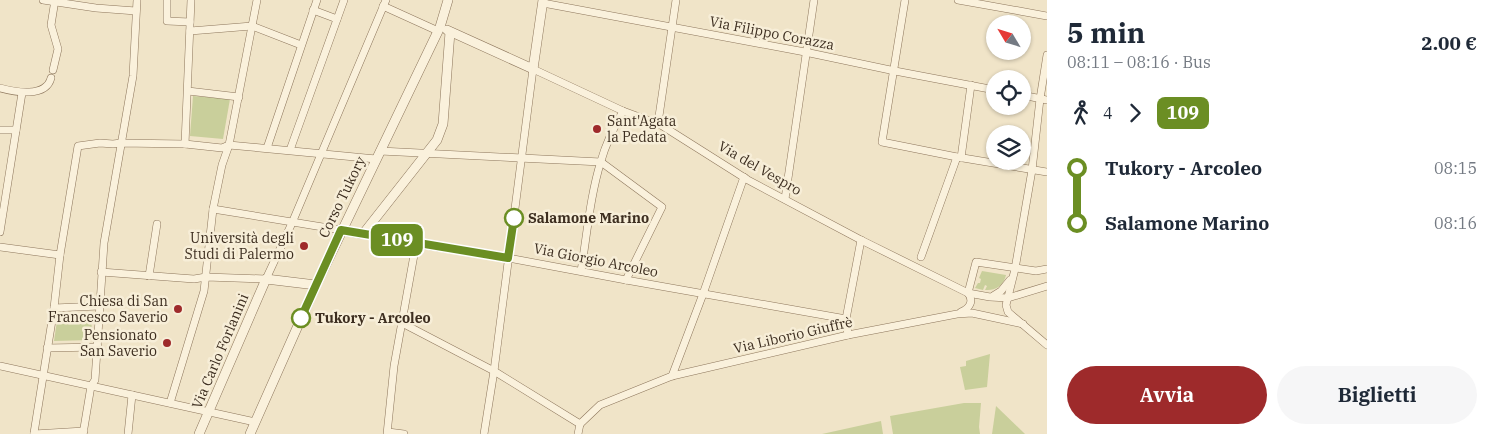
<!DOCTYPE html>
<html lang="it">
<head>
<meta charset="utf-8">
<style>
	body { margin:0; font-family:"IBM Plex Serif",serif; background:#f6f6f7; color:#1f2937; height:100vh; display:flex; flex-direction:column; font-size:19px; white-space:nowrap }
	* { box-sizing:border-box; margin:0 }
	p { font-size:16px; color:#747a83 }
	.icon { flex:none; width:28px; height:28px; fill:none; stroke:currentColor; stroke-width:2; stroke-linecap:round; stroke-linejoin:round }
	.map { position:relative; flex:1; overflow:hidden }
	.sheet { display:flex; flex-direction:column; background:#fff; width:450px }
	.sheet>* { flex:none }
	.badge { padding:0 10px; border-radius:8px; font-size:18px; line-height:32px }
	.needle { width:32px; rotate:308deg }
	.controls { position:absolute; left:986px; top:15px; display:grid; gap:10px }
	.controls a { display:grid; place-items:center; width:45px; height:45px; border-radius:50%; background:#fff; box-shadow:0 1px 4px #0004; font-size:25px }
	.map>.badge { position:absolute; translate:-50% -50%; box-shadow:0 0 0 2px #fff }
	.legs { display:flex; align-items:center; gap:8px; height:55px; padding:0 20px; font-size:16px }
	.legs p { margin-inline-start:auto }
	.overview { display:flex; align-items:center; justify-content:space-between; height:85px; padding:0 20px }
	h1 { font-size:28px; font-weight:700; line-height:38px }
	.cta { display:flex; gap:10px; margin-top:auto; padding:10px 20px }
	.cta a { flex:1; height:58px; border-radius:30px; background:#9e2a2b; color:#fff; font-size:20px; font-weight:700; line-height:58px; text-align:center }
	.cta a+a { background:#f6f6f7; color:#1f2937 }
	ul { padding:0 20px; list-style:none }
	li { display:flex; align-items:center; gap:18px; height:55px; font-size:19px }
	li i { display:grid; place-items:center; width:8px; height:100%; margin:0 6px; background:currentColor }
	li i::after { content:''; width:12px; height:12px; margin:-6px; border:4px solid; border-radius:50%; background:#fff }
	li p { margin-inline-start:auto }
	li:first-child i { background:linear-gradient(#0000 50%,currentColor 0) }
	li:last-child i { background:linear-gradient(currentColor 50%,#0000 0) }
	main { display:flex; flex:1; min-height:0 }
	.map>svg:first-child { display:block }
	.green { fill:#c9cf9b }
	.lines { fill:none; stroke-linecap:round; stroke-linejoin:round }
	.minor-casing { stroke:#8d765c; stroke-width:8 }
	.tertiary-casing { stroke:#8d765c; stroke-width:10 }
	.minor { stroke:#faf1dc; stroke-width:7 }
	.tertiary { stroke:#faf1dc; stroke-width:9 }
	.line-1-casing { stroke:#fff; stroke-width:11 }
	.line-1 { stroke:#6b8e23; stroke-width:8 }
	.poi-dot { fill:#9e2a2b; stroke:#f7eed8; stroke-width:2 }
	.stop-1-dot { fill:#fff; stroke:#6b8e23; stroke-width:2.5 }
	.labels { text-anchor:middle; stroke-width:5; stroke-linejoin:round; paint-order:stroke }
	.street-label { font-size:14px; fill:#3d2e20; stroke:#f7eed8 }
	.poi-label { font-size:14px; fill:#3d2e20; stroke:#f7eed8; text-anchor:end }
	.stop-label { font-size:14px; font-weight:bold; fill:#3d2e20; stroke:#f7eed8; text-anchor:start }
</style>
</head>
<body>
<main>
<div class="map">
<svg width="1047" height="434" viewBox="0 0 1047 434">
	<rect width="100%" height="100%" fill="#f0e4c8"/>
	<!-- green -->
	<g class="green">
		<path d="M 193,96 L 230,99 L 223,139 L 190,136 Z"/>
		<path d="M 982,271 L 1006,275 C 1004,285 996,291 985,290 L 987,286 L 985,285 L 983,290 L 975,288 L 978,283 L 980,283 L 981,279 L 979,278 Z"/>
		<path d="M 58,314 L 92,314 L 91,340 L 54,341 Z"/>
		<path d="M 990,354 L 987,387 L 965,390 L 960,367 L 966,366 L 966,361 Z"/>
		<path d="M 964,403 L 981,403 L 979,427 L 980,434 L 893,434 L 890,416 Z"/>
		<path d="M 996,406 L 1025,434 L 992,434 Z"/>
		<path d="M 881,421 L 883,434 L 822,434 Z"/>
	</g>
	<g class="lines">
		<!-- minor casing -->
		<g class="minor-casing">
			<g id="minor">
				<path d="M 43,0 L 96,8 L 136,11"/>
				<path d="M 167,0 L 167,21 L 190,22"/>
				<path d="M 905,0 L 882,142 L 957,157 L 1047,172"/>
				<path d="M 958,0 L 1047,16"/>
				<path d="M 543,3 L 805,52 L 895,71 L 995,90"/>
				<path d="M 383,6 L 438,31"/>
				<path d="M 313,10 L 337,19"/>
				<path d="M 190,31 L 252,26 L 301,45"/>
				<path d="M 1047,55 L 1040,99 L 1032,170 L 1015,269 L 1006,305 L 1008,312 L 1047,345"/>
				<path d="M 53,70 L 58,49 L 51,25 L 55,0"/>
				<path d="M 0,88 C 15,92 46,98 51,78"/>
				<path d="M 188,91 L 239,97"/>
				<path d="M 1022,95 L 1047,100"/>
				<path d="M 658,123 L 676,0"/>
				<path d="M 0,130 L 16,130"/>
				<path d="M 185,144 L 191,0"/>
				<path d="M 267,148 L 317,0"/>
				<path d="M 290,150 L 344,0"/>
				<path d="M 380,151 L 601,162 L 662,207 L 626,280"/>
				<path d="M 961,158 L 971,85"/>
				<path d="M 785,199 L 814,0"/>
				<path d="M 213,209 L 341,230"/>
				<path d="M 0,232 L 22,93"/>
				<path d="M 363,234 L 416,244 L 508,258 L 626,280 L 846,319"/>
				<path d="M 0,247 L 60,255"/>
				<path d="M 921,257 L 957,157"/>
				<path d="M 581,271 C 587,235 590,196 601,161 C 606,143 614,127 623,111"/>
				<path d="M 101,272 L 194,279 L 206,277 L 266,279 L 292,223 L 386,0"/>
				<path d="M 149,276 L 157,224"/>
				<path d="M 993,296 L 1001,291 L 1010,280"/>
				<path d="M 54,308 L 99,306"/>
				<path d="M 961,312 C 970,308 974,301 968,293 L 976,262 L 1036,271 L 1047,269"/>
				<path d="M 402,323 L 494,371 L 580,424"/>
				<path d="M 848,335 L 846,319 L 861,240"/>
				<path d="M 47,348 L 98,347"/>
				<path d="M 0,366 L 255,422"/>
				<path d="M 672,376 L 703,294 L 744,177"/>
				<path d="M 170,403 L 204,291 L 213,209 L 222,165 L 229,145 L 257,0"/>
				<path d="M 580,424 L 600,405 L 672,376 L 848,335 L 957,314 L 972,313 L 1023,324"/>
				<path d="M 388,432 L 404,434"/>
				<path d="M 34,433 L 54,308 L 60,255 L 78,146 L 100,143 L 113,144 L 121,143 L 185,144 L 222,148 L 229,145 L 376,159"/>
				<path d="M 34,434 L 84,431"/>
				<path d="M 83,434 L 91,386 L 95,380 L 104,243 L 133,76 L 137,0"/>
				<path d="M 128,434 L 132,395"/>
				<path d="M 387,434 L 394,366 L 416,244"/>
				<path d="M 484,434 L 494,371 L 533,69 L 623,111 L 661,125 L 748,180 L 861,240 L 968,293 L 990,297 L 1008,298 L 1047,286"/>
				<path d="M 578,434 L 580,424"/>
			</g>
		</g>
		<!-- tertiary casing -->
		<g class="tertiary-casing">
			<g id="tertiary">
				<path d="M 447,30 L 533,69 L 543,0"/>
				<path d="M 341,230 L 363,234 L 437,140 L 443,124 L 450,32"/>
				<path d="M 199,434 L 266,279 L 316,285"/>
				<path d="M 250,434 L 316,285 L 440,27 L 448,0"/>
			</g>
		</g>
		<!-- minor -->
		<use href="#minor" class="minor"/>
		<!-- tertiary -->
		<use href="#tertiary" class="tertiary"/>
	</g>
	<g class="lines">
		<!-- line-1 casing -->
		<g class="line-1-casing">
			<path id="line-1" d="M 301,318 L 341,230 L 508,258 L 514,218"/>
		</g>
		<!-- line-1 -->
		<use href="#line-1" class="line-1"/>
	</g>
	<!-- markers -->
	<g class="poi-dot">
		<circle cx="597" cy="129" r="5"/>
		<circle cx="304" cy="246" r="5"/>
		<circle cx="178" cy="309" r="5"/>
		<circle cx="167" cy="343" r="5"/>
	</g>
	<g class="stop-1-dot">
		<circle cx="514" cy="218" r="9"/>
		<circle cx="301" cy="318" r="9"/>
	</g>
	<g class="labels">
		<!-- street labels -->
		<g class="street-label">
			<text transform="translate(772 33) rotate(11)" y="5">Via Filippo Corazza</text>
			<text transform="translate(760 168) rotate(30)" y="5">Via del Vespro</text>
			<text transform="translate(342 197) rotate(-64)" y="5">Corso Tukory</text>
			<text transform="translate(596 260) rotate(11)" y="5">Via Giorgio Arcoleo</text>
			<text transform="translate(793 335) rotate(-13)" y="5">Via Liborio Giuffrè</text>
			<text transform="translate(220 351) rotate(-67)" y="5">Via Carlo Forlanini</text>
		</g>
		<!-- poi labels -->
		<g class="poi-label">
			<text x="607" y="126" text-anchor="start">Sant'Agata<tspan x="607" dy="16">la Pedata</tspan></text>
			<text x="294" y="243">Università degli<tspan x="294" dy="16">Studi di Palermo</tspan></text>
			<text x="168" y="306">Chiesa di San<tspan x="168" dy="16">Francesco Saverio</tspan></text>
			<text x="157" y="340">Pensionato<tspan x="157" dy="16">San Saverio</tspan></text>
		</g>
		<!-- stop labels -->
		<g class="stop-label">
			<text x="528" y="223">Salamone Marino</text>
			<text x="315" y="323">Tukory - Arcoleo</text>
		</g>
	</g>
</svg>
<div class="controls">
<a><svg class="needle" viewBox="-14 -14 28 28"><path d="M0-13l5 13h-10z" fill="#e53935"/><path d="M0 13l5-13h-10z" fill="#747a83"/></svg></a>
<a><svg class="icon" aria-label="locate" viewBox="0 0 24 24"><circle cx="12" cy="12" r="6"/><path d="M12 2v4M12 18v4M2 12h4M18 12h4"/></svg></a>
<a><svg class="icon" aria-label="layers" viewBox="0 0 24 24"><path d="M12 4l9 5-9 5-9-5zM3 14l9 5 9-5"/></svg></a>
</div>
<b class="badge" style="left:397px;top:240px;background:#6b8e23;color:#fff">109</b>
</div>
<section class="sheet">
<div class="overview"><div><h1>5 min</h1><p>08:11 – 08:16 · Bus</p></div><b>2.00 €</b></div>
<div class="legs"><svg class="icon" aria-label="walk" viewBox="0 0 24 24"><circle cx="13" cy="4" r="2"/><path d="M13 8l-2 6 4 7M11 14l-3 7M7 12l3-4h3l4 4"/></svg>4<svg class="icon" aria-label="forward" viewBox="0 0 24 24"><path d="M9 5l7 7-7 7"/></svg><b class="badge" style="background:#6b8e23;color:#fff">109</b></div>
<ul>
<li><i style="color:#6b8e23"></i><b>Tukory - Arcoleo</b><p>08:15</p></li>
<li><i style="color:#6b8e23"></i><b>Salamone Marino</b><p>08:16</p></li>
</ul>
<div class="cta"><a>Avvia</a><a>Biglietti</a></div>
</section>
</main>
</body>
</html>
